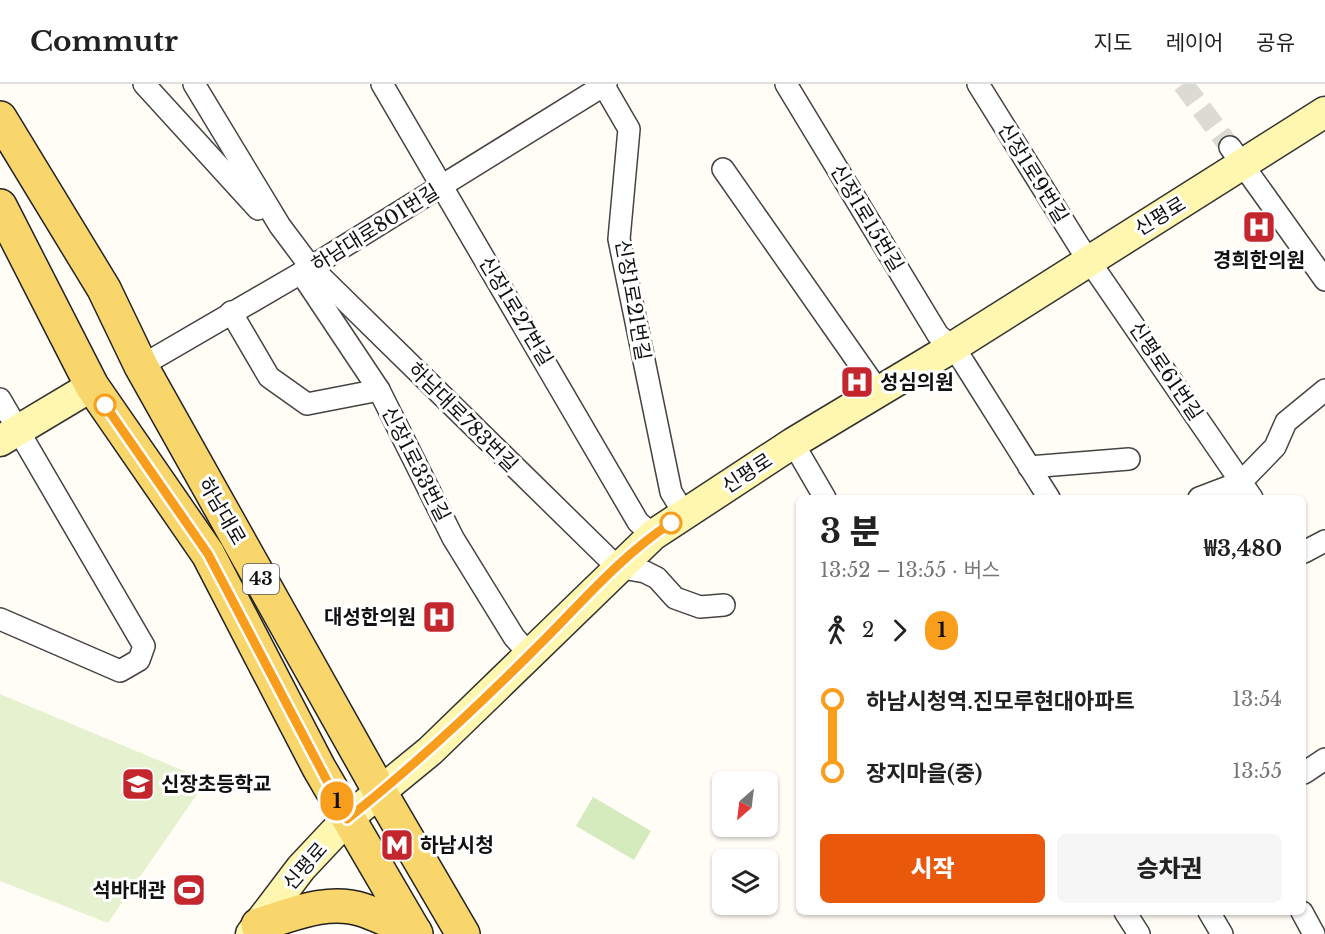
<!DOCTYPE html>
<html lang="ko">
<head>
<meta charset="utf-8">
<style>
	body { margin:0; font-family:"Libre Baskerville","Noto Sans KR",serif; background:#f6f6f6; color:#222; height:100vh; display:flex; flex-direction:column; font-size:22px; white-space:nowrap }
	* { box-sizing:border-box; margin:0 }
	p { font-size:20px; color:#767676 }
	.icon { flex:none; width:33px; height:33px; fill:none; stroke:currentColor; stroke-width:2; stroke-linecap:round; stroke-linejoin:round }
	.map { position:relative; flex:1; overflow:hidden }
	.details { position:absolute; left:796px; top:411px; width:510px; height:420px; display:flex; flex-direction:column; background:#fff; border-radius:9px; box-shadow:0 2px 4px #0004 }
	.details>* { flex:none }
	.badge { padding:0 12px; border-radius:20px; font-size:21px; line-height:39px }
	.needle { width:39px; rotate:208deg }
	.tools { position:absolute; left:712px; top:687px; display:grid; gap:12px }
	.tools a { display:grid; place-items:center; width:66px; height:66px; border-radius:9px; background:#fff; box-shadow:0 2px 4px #0004; font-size:30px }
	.map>.badge { position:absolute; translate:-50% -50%; box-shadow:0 0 0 3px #fff }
	.legs { display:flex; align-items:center; gap:9px; height:66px; padding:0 24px; font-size:20px }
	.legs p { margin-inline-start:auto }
	.overview { display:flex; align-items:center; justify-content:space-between; height:102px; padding:0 24px }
	h1 { font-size:33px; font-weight:800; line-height:45px }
	.cta { display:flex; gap:12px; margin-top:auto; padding:12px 24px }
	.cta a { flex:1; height:69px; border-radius:9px; background:#ea580c; color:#fff; font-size:24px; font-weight:800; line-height:69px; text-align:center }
	.cta a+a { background:#f6f6f6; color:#222 }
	ul { padding:0 24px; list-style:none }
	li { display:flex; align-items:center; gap:21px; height:72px; font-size:22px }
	li i { display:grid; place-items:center; width:9px; height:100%; margin:0 8px; background:currentColor }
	li i::after { content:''; width:15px; height:15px; margin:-8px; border:4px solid; border-radius:50%; background:#fff }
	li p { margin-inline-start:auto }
	li:first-child i { background:linear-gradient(#0000 50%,currentColor 0) }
	li:last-child i { background:linear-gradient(currentColor 50%,#0000 0) }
	header { display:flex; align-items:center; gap:36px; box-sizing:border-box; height:84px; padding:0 30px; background:#fff; border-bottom:2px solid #e0e0e0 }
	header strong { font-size:28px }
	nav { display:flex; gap:33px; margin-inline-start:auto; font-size:21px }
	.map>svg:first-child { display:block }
	.green { fill:#d5ebbd }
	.pitch { fill:#e6f2cf }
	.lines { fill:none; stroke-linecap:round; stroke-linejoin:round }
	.street-tunnel { stroke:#dbdad3; stroke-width:21; stroke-dasharray:21 10; stroke-linecap:butt }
	.street-casing { stroke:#444; stroke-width:24 }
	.secondary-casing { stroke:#333; stroke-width:33 }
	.primary-casing { stroke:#222; stroke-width:36 }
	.street { stroke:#fff; stroke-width:21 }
	.secondary { stroke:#fff6b0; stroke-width:30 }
	.primary { stroke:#f9d66b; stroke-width:33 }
	.line-1-casing { stroke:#fff; stroke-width:14 }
	.line-1 { stroke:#f99d1c; stroke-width:9 }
	.stop-1-dot { fill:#fff; stroke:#f99d1c; stroke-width:3 }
	.labels { text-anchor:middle; stroke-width:6; stroke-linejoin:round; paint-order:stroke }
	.shield { fill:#fff; stroke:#585858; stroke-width:1.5 }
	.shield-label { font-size:18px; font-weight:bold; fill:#111 }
	.street-label { font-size:20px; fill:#111; stroke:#fff }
	.poi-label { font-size:20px; font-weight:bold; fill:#111; stroke:#fff; text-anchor:start }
</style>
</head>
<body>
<header>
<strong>Commutr</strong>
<nav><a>지도</a><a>레이어</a><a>공유</a></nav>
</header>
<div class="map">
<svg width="1325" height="850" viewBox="0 0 1325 850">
	<rect width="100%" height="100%" fill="#fffdf5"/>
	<!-- green -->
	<path class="green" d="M 593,713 L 651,747 L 634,776 L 576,742 Z"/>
	<!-- pitch -->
	<path class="pitch" d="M 0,610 L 201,694 L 200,706 L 108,839 L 0,797 Z"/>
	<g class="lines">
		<!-- street-tunnel -->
		<path class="street-tunnel" d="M 1183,0 L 1230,63"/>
		<!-- street casing -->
		<g class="street-casing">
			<g id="street">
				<path d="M 144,0 L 258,125"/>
				<path d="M 194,0 L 280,142 L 310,182 L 617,483 L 645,488 L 657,494 L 675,514 L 700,523 L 724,521"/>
				<path d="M 382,0 L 638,438 L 653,451"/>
				<path d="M 786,0 L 938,251 L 953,263 L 964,279 L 1049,414"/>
				<path d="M 978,0 L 1079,162 L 1252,414"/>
				<path d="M 604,2 L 629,45 L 619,155 L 671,408 L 685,431"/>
				<path d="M 1230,63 L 1325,196"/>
				<path d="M 723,85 L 879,308"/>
				<path d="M 301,189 L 379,306 L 453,454 L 514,553 L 530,571"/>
				<path d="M 231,228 L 269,293 L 307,320 L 379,306"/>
				<path d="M 141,282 L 301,189 L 606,0"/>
				<path d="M 0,315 L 144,562 L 139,576 L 120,587 L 0,535"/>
				<path d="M 793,359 L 825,414"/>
				<path d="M 1029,383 L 1129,375"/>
				<path d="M 1199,414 L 1241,398 L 1275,363 L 1286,338 L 1325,306"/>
				<path d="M 1304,468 L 1325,457"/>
				<path d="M 1304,689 L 1325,675"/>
				<path d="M 1125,828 L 1139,850"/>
				<path d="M 1209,828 L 1222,850"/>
				<path d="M 1302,828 L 1314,850"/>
			</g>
		</g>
		<!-- secondary casing -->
		<g class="secondary-casing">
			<g id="secondary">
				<path d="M 0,357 L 92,302"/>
				<path d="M 251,850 L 301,784 L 347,735 L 430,667 L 653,451 L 793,359 L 953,263 L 1325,28"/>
			</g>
		</g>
		<!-- primary casing -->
		<g class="primary-casing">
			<g id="primary">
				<path d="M 0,34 L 104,205 L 141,282 L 380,708 L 463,850"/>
				<path d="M 0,122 L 92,302 L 208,470 L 319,684 L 416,850"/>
				<path d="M 258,841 C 291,831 328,814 363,826 C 381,832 398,841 415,848"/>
			</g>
		</g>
		<!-- street -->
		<use href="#street" class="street"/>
		<!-- secondary -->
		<use href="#secondary" class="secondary"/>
		<!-- primary -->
		<use href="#primary" class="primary"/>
	</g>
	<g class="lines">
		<!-- line-1 casing -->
		<g class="line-1-casing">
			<path id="line-1" d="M 105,321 L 208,470 L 347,735 C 413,683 474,626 534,566 C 578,523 619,473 671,439"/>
		</g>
		<!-- line-1 -->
		<use href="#line-1" class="line-1"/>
	</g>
	<!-- icons -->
	<defs>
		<g id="hospital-square" transform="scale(1.725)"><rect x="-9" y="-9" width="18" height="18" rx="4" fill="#c4262e" stroke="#fff"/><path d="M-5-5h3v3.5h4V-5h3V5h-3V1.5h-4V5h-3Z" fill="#fff"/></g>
		<g id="school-square" transform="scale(1.725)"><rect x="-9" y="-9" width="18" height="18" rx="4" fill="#c4262e" stroke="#fff"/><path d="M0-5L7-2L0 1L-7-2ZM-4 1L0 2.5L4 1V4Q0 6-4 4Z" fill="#fff"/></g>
		<g id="metro-square" transform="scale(1.725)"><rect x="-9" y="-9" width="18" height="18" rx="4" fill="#c4262e" stroke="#fff"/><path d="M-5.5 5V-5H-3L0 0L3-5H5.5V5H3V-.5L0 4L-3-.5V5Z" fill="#fff"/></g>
		<g id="stadium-square" transform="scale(1.725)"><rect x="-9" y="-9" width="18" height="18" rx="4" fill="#c4262e" stroke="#fff"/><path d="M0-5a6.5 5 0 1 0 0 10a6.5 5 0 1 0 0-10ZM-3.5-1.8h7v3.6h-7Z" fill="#fff"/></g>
	</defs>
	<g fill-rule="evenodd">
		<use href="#hospital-square" x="1259" y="143"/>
		<use href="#hospital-square" x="857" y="298"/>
		<use href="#hospital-square" x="439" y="533"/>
		<use href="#school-square" x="138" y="700"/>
		<use href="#metro-square" x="397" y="761"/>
		<use href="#stadium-square" x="189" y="806"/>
	</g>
	<!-- markers -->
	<g class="stop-1-dot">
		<circle cx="105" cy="321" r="10"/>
		<circle cx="671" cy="439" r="10"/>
	</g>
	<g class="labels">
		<!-- shield labels -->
		<rect class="shield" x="243" y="480" width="36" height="30" rx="4.5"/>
		<g class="shield-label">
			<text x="261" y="501">43</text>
		</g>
		<!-- street labels -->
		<g class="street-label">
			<text transform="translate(1033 89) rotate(58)" y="7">신장1로9번길</text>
			<text transform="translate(1160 132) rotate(-31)" y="7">신평로</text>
			<text transform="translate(867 134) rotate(59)" y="7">신장1로15번길</text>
			<text transform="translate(375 144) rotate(-32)" y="7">하남대로801번길</text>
			<text transform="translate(633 216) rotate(80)" y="7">신장1로21번길</text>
			<text transform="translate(516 227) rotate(59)" y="7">신장1로27번길</text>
			<text transform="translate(1166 287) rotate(56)" y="7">신평로61번길</text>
			<text transform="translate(463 333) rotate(45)" y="7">하남대로783번길</text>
			<text transform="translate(416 380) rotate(63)" y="7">신장1로33번길</text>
			<text transform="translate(747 389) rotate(-33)" y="7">신평로</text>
			<text transform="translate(222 427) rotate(60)" y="7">하남대로</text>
			<text transform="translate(305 782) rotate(-49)" y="7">신평로</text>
		</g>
		<!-- poi labels -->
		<g class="poi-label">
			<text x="1259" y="183" text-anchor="middle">경희한의원</text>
			<text x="880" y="305">성심의원</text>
			<text x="416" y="540" text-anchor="end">대성한의원</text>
			<text x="161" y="707">신장초등학교</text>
			<text x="420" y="768">하남시청</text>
			<text x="166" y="813" text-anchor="end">석바대관</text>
		</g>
	</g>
</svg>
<div class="tools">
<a><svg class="needle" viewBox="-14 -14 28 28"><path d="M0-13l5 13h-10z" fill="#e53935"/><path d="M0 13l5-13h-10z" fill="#767676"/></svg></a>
<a><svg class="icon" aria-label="layers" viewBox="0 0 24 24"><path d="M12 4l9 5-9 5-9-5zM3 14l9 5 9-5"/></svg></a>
</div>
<b class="badge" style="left:337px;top:717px;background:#f99d1c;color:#111">1</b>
<section class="details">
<div class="overview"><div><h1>3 분</h1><p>13:52 – 13:55 · 버스</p></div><b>₩3,480</b></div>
<div class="legs"><svg class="icon" aria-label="walk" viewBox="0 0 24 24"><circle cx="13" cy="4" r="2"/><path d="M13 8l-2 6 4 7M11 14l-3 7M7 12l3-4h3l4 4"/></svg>2<svg class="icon" aria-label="forward" viewBox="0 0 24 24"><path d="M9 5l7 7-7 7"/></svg><b class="badge" style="background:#f99d1c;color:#111">1</b></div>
<ul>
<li><i style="color:#f99d1c"></i><b>하남시청역.진모루현대아파트</b><p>13:54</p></li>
<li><i style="color:#f99d1c"></i><b>장지마을(중)</b><p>13:55</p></li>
</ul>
<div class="cta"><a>시작</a><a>승차권</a></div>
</section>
</div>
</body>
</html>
